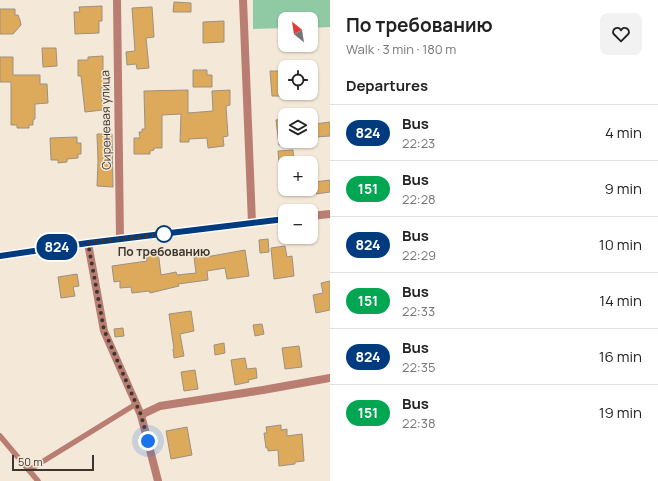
<!DOCTYPE html>
<html lang="en">
<head>
<meta charset="utf-8">
<style>
	body { margin:0; font-family:Manrope,sans-serif; background:#f2f2f2; color:#222; height:100vh; display:flex; flex-direction:column; font-size:15px; white-space:nowrap }
	* { box-sizing:border-box; margin:0 }
	p { font-size:13px; color:#767676 }
	.icon { flex:none; width:22px; height:22px; fill:none; stroke:currentColor; stroke-width:2; stroke-linecap:round; stroke-linejoin:round }
	.map { position:relative; flex:1; overflow:hidden }
	.sheet { display:flex; flex-direction:column; background:#fff; width:328px }
	.sheet>* { flex:none }
	.badge { padding:0 8px; border-radius:13px; font-size:14px; line-height:26px }
	.needle { width:26px; rotate:330deg }
	.tools { position:absolute; left:278px; top:12px; display:grid; gap:8px }
	.tools a { display:grid; place-items:center; width:40px; height:40px; border-radius:8px; background:#fff; box-shadow:0 1px 3px #0004; font-size:20px }
	.scale { position:absolute; left:12px; bottom:10px; width:82px; box-sizing:border-box; padding-left:4px; border:2px solid #3b3630; border-top:0; font-size:11px; line-height:14px; white-space:nowrap; color:#3b3630; -webkit-text-stroke:3px #f4e8d8; paint-order:stroke }
	.you { position:absolute; width:20px; height:20px; margin:-10px; border:3px solid #fff; border-radius:50%; background:#1a73e8; box-shadow:0 0 0 6px #1a73e833 }
	.map>.badge { position:absolute; translate:-50% -50%; box-shadow:0 0 0 2px #fff }
	h2 { padding:0 16px; font-size:15px; line-height:36px }
	.round { display:grid; place-items:center; flex:none; width:42px; height:42px; border-radius:8px; background:#f2f2f2 }
	.summary { display:flex; align-items:center; justify-content:space-between; height:68px; padding:0 16px }
	h1 { font-size:19px; font-weight:700; line-height:30px }
	ul { padding:0; list-style:none }
	li { display:flex; align-items:center; gap:12px; height:56px; padding:0 16px; border-top:1px solid #e0e0e0 }
	li div { flex:1 }
	li b { display:block; font-size:15px }
	li em { font-style:normal }
	li .badge { min-width:44px; font-weight:700; text-align:center }
	main { display:flex; flex:1; min-height:0 }
	.map>svg:first-child { display:block }
	.green { fill:#90caa4 }
	.building { fill:#ddaa5c; stroke:#9b9182 }
	.lines { fill:none; stroke-linecap:round; stroke-linejoin:round }
	.service { stroke:#b97d71; stroke-width:5.5 }
	.minor { stroke:#b97d71; stroke-width:8 }
	.tertiary { stroke:#b97d71; stroke-width:8 }
	.line-casing { stroke:#fff; stroke-width:9 }
	.line { stroke:#003b80; stroke-width:6 }
	.walk { stroke:#3b3630; stroke-width:4; stroke-dasharray:0 7.2 }
	.stop-dot { fill:#fff; stroke:#003b80; stroke-width:2 }
	.labels { text-anchor:middle; stroke-width:3; stroke-linejoin:round; paint-order:stroke }
	.street-label { font-size:12px; fill:#3b3630; stroke:#f4e8d8 }
	.stop-label { font-size:12px; font-weight:bold; fill:#3b3630; stroke:#f4e8d8 }
</style>
</head>
<body>
<main>
<div class="map">
<svg width="330" height="481" viewBox="0 0 330 481">
	<rect width="100%" height="100%" fill="#f4e8d8"/>
	<!-- green -->
	<path class="green" d="M 253,0 L 330,0 L 330,27 L 311,28 L 311,19 L 285,19 L 285,28 L 253,29 Z"/>
	<!-- building -->
	<g class="building">
		<path d="M 174,2 L 191,3 L 191,12 L 173,12 Z"/>
		<path d="M 102,6 L 102,21 L 99,21 L 99,33 L 75,34 L 74,12 L 80,12 L 79,7 Z"/>
		<path d="M 152,7 L 154,37 L 146,38 L 149,68 L 137,69 L 136,64 L 127,65 L 126,52 L 135,51 L 132,8 Z"/>
		<path d="M 0,9 L 15,9 L 15,15 L 18,15 L 20,20 L 21,25 L 13,34 L 0,34 Z"/>
		<path d="M 224,21 L 224,42 L 203,43 L 203,22 Z"/>
		<path d="M 42,48 L 56,48 L 57,66 L 43,67 Z"/>
		<path d="M 103,56 L 103,78 L 110,78 L 110,88 L 101,88 L 103,110 L 85,112 L 81,76 L 78,76 L 78,60 L 88,60 L 88,57 Z"/>
		<path d="M 0,57 L 13,57 L 13,75 L 40,75 L 40,84 L 47,84 L 48,103 L 35,104 L 35,119 L 33,120 L 33,125 L 29,125 L 29,128 L 17,128 L 17,125 L 11,125 L 11,82 L 0,82 Z"/>
		<path d="M 193,70 L 207,70 L 207,75 L 212,75 L 212,87 L 193,87 Z"/>
		<path d="M 270,71 L 285,71 L 285,96 L 272,96 Z"/>
		<path d="M 188,90 L 188,113 L 213,111 L 212,91 L 230,90 L 230,105 L 226,106 L 228,136 L 223,137 L 224,146 L 208,148 L 207,138 L 189,139 L 189,142 L 180,142 L 181,114 L 162,115 L 162,148 L 154,148 L 154,150 L 150,151 L 150,154 L 134,154 L 134,138 L 140,138 L 139,132 L 142,132 L 142,129 L 145,129 L 144,91 Z"/>
		<path d="M 285,119 L 285,145 L 279,145 L 276,120 Z"/>
		<path d="M 330,122 L 330,136 L 316,137 L 315,124 Z"/>
		<path d="M 97,134 L 112,134 L 113,187 L 97,186 L 98,161 Z"/>
		<path d="M 77,137 L 77,143 L 81,143 L 81,154 L 78,154 L 78,158 L 67,159 L 67,162 L 58,163 L 58,160 L 51,160 L 50,138 Z"/>
		<path d="M 293,150 L 294,163 L 279,163 L 278,151 Z"/>
		<path d="M 330,180 L 330,192 L 316,194 L 315,182 Z"/>
		<path d="M 268,239 L 269,252 L 260,253 L 259,240 Z"/>
		<path d="M 285,246 L 287,257 L 292,256 L 294,276 L 274,279 L 271,248 Z"/>
		<path d="M 245,250 L 249,276 L 227,279 L 225,268 L 207,271 L 208,280 L 178,284 L 179,286 L 150,293 L 149,291 L 132,293 L 131,287 L 120,288 L 120,281 L 114,282 L 112,266 L 147,261 L 146,253 L 158,251 L 161,275 L 176,272 L 177,275 L 196,273 L 194,257 L 206,255 L 206,257 Z"/>
		<path d="M 77,274 L 79,286 L 73,287 L 75,296 L 61,298 L 58,277 Z"/>
		<path d="M 330,281 L 330,310 L 316,313 L 313,295 L 323,293 L 321,283 Z"/>
		<path d="M 191,311 L 194,331 L 180,334 L 184,356 L 174,358 L 173,349 L 174,349 L 169,314 Z"/>
		<path d="M 262,324 L 264,334 L 255,336 L 253,325 Z"/>
		<path d="M 123,328 L 124,336 L 115,337 L 114,329 Z"/>
		<path d="M 224,343 L 225,353 L 215,355 L 214,345 Z"/>
		<path d="M 299,346 L 302,367 L 285,369 L 282,348 Z"/>
		<path d="M 245,358 L 247,369 L 256,368 L 257,378 L 248,380 L 249,382 L 235,385 L 231,360 Z"/>
		<path d="M 195,370 L 198,389 L 184,391 L 181,372 Z"/>
		<path d="M 281,425 L 281,430 L 287,429 L 287,436 L 302,434 L 304,461 L 295,462 L 295,464 L 279,466 L 278,450 L 268,451 L 268,448 L 266,448 L 264,433 L 267,433 L 266,427 Z"/>
		<path d="M 187,427 L 192,455 L 171,459 L 166,431 Z"/>
	</g>
	<g class="lines">
		<!-- service -->
		<g class="service">
			<path d="M 0,436 L 38,481"/>
			<path d="M 29,470 L 136,404"/>
		</g>
		<!-- minor -->
		<g class="minor">
			<path d="M 117,0 L 120,239"/>
			<path d="M 243,0 L 252,223"/>
			<path d="M 88,243 L 104,331 L 141,415 L 158,481"/>
			<path d="M 141,415 L 160,406 L 263,390 L 330,378"/>
		</g>
		<!-- tertiary -->
		<g class="tertiary">
			<path d="M 311,216 L 330,214"/>
			<path d="M 0,256 L 88,243 L 285,219"/>
		</g>
	</g>
	<g class="lines">
		<!-- line casing -->
		<g class="line-casing">
			<path id="line" d="M 0,256 L 88,243 L 285,219"/>
		</g>
		<!-- line -->
		<use href="#line" class="line"/>
		<!-- walk -->
		<path class="walk" d="M 148,441 L 141,415 L 104,330 L 88,243 L 166,234 L 164,234"/>
	</g>
	<!-- markers -->
	<circle class="stop-dot" cx="164" cy="234" r="8"/>
	<g class="labels">
		<!-- street labels -->
		<g class="street-label">
			<text transform="translate(106 120) rotate(-91)" y="4">Сиреневая улица</text>
		</g>
		<!-- stop labels -->
		<g class="stop-label">
			<text x="164" y="256">По требованию</text>
		</g>
	</g>
</svg>
<div class="tools">
<a><svg class="needle" viewBox="-14 -14 28 28"><path d="M0-13l5 13h-10z" fill="#e53935"/><path d="M0 13l5-13h-10z" fill="#767676"/></svg></a>
<a><svg class="icon" aria-label="locate" viewBox="0 0 24 24"><circle cx="12" cy="12" r="6"/><path d="M12 2v4M12 18v4M2 12h4M18 12h4"/></svg></a>
<a><svg class="icon" aria-label="layers" viewBox="0 0 24 24"><path d="M12 4l9 5-9 5-9-5zM3 14l9 5 9-5"/></svg></a>
<a>+</a>
<a>−</a>
</div>
<div class="scale">50 m</div>
<div class="you" style="left:148px;top:441px"></div>
<b class="badge" style="left:57px;top:247px;background:#003b80;color:#fff">824</b>
</div>
<section class="sheet">
<div class="summary"><div><h1>По требованию</h1><p>Walk · 3 min · 180 m</p></div><a class="round"><svg class="icon" aria-label="heart" viewBox="0 0 24 24"><path d="M12 20l-8-8c-3-5 5-10 8-4 3-6 11-1 8 4z"/></svg></a></div>
<h2>Departures</h2>
<ul>
<li><span class="badge" style="background:#003b80;color:#fff">824</span><div><b>Bus</b><p>22:23</p></div><em>4 min</em></li>
<li><span class="badge" style="background:#00a651;color:#fff">151</span><div><b>Bus</b><p>22:28</p></div><em>9 min</em></li>
<li><span class="badge" style="background:#003b80;color:#fff">824</span><div><b>Bus</b><p>22:29</p></div><em>10 min</em></li>
<li><span class="badge" style="background:#00a651;color:#fff">151</span><div><b>Bus</b><p>22:33</p></div><em>14 min</em></li>
<li><span class="badge" style="background:#003b80;color:#fff">824</span><div><b>Bus</b><p>22:35</p></div><em>16 min</em></li>
<li><span class="badge" style="background:#00a651;color:#fff">151</span><div><b>Bus</b><p>22:38</p></div><em>19 min</em></li>
</ul>
</section>
</main>
</body>
</html>
